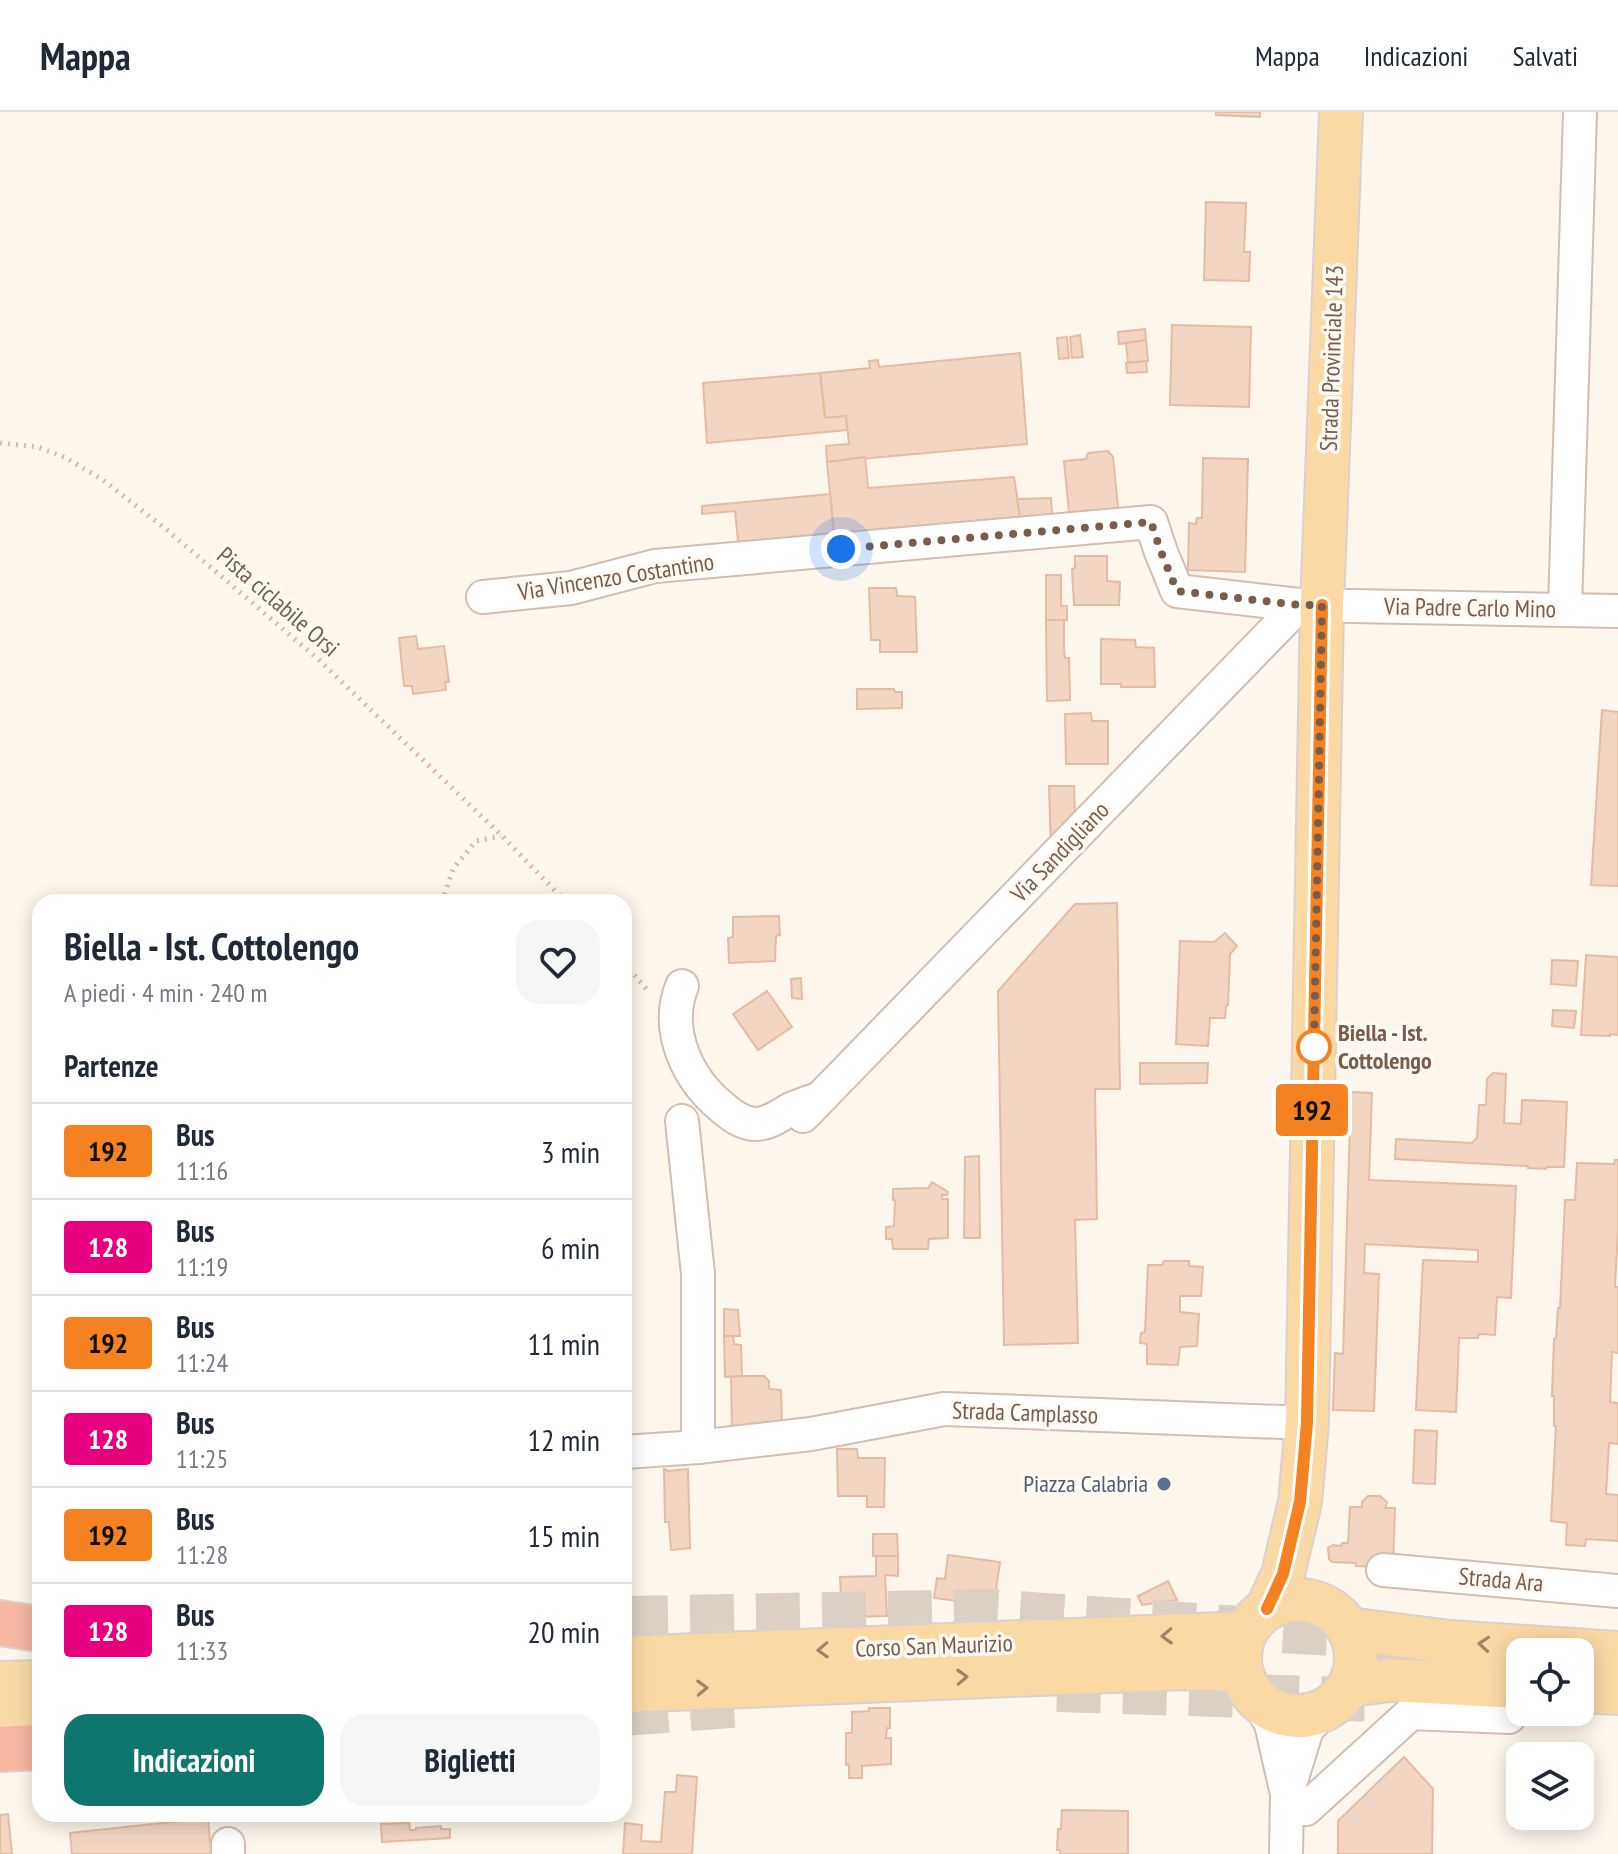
<!DOCTYPE html>
<html lang="it">
<head>
<meta charset="utf-8">
<style>
	body { margin:0; font-family:"PT Sans Narrow",sans-serif; background:#f6f6f7; color:#1f2937; height:100vh; display:flex; flex-direction:column; font-size:30px; white-space:nowrap }
	* { box-sizing:border-box; margin:0 }
	p { font-size:26px; color:#747a83 }
	.icon { flex:none; width:44px; height:44px; fill:none; stroke:currentColor; stroke-width:2; stroke-linecap:round; stroke-linejoin:round }
	.map { position:relative; flex:1; overflow:hidden }
	.details { position:absolute; left:32px; top:782px; width:600px; height:928px; display:flex; flex-direction:column; background:#fff; border-radius:24px; box-shadow:0 4px 20px #0003 }
	.details>* { flex:none }
	.badge { padding:0 16px; border-radius:6px; font-size:28px; line-height:52px }
	.fabs { position:absolute; left:1506px; top:1526px; display:grid; gap:16px }
	.fabs a { display:grid; place-items:center; width:88px; height:88px; border-radius:16px; background:#fff; box-shadow:0 4px 20px #0003; font-size:40px }
	.you { position:absolute; width:40px; height:40px; margin:-20px; border:6px solid #fff; border-radius:50%; background:#1a73e8; box-shadow:0 0 0 12px #1a73e833 }
	.map>.badge { position:absolute; translate:-50% -50%; box-shadow:0 0 0 4px #fff }
	h2 { padding:0 32px; font-size:30px; line-height:72px }
	.round { display:grid; place-items:center; flex:none; width:84px; height:84px; border-radius:24px; background:#f6f6f7 }
	.summary { display:flex; align-items:center; justify-content:space-between; height:136px; padding:0 32px }
	h1 { font-size:38px; font-weight:800; line-height:60px }
	.primary-button { display:flex; gap:16px; margin-top:auto; padding:16px 32px }
	.primary-button a { flex:1; height:92px; border-radius:24px; background:#0f766e; color:#fff; font-size:32px; font-weight:800; line-height:92px; text-align:center }
	.primary-button a+a { background:#f6f6f7; color:#1f2937 }
	ul { padding:0; list-style:none }
	li { display:flex; align-items:center; gap:24px; height:96px; padding:0 32px; border-top:2px solid #e0e1e3 }
	li div { flex:1 }
	li b { display:block; font-size:30px }
	li em { font-style:normal }
	li .badge { min-width:88px; font-weight:700; text-align:center }
	header { display:flex; align-items:center; gap:48px; box-sizing:border-box; height:112px; padding:0 40px; background:#fff; border-bottom:2px solid #e0e1e3 }
	header strong { font-size:38px }
	nav { display:flex; gap:44px; margin-inline-start:auto; font-size:28px }
	.map>svg:first-child { display:block }
	.building { fill:#f3d5c3; stroke:#e6bba3; stroke-width:2 }
	.lines { fill:none; stroke-linecap:round; stroke-linejoin:round }
	.highway-tunnel { stroke:#dcd0c4; stroke-width:44; stroke-dasharray:44 22; stroke-linecap:butt }
	.minor-casing { stroke:#d1beb0; stroke-width:36 }
	.major-casing { stroke:#dad1cd; stroke-width:46 }
	.highway-casing { stroke:#dad1cd; stroke-width:48 }
	.path { stroke:#d9b8a5; stroke-width:5; stroke-dasharray:2 6; stroke-linecap:butt }
	.minor { stroke:#fff; stroke-width:32 }
	.major { stroke:#fbd9a5; stroke-width:42 }
	.highway { stroke:#f7b7a3; stroke-width:44 }
	.oneway { stroke:#a18267 }
	.line-casing { stroke:#fff; stroke-width:18 }
	.line { stroke:#f58220; stroke-width:12 }
	.walk { stroke:#7a5c4d; stroke-width:8; stroke-dasharray:0 14.4 }
	.stop-dot { fill:#fff; stroke:#f58220; stroke-width:4 }
	.service-dot { fill:#5c6f8a; stroke:#fffaf3; stroke-width:3 }
	.labels { text-anchor:middle; stroke-width:7; stroke-linejoin:round; paint-order:stroke }
	.street-label { font-size:24px; fill:#7a5c4d; stroke:#fffaf3 }
	.stop-label { font-size:24px; font-weight:bold; fill:#7a5c4d; stroke:#fffaf3; text-anchor:start }
	.service-label { font-size:24px; fill:#4e5e75; stroke:#fffaf3; text-anchor:end }
</style>
</head>
<body>
<header>
<strong>Mappa</strong>
<nav><a>Mappa</a><a>Indicazioni</a><a>Salvati</a></nav>
</header>
<div class="map">
<svg width="1618" height="1742" viewBox="0 0 1618 1742">
	<rect width="100%" height="100%" fill="#fdf6ec"/>
	<!-- building -->
	<g class="building">
		<path d="M 1216,0 L 1260,0 L 1260,5 L 1216,3 Z"/>
		<path d="M 1206,90 L 1246,91 L 1244,140 L 1250,140 L 1249,169 L 1204,168 Z"/>
		<path d="M 1172,213 L 1251,215 L 1249,295 L 1170,293 Z"/>
		<path d="M 1145,217 L 1146,228 L 1119,232 L 1118,220 Z"/>
		<path d="M 1080,223 L 1083,245 L 1072,246 L 1070,225 Z"/>
		<path d="M 1067,225 L 1069,246 L 1059,247 L 1057,226 Z"/>
		<path d="M 1146,228 L 1148,249 L 1128,251 L 1126,231 Z"/>
		<path d="M 1020,241 L 1027,332 L 827,350 L 826,334 L 849,332 L 846,304 L 825,306 L 820,261 L 870,256 L 869,249 L 878,248 L 879,255 Z"/>
		<path d="M 1146,249 L 1147,260 L 1127,261 L 1126,251 Z"/>
		<path d="M 820,261 L 825,306 L 846,304 L 847,318 L 707,331 L 703,271 Z"/>
		<path d="M 1108,339 L 1113,345 L 1119,406 L 1070,411 L 1064,349 L 1086,347 L 1088,341 Z"/>
		<path d="M 865,345 L 868,376 L 1014,365 L 1022,416 L 835,431 L 827,350 Z"/>
		<path d="M 1203,346 L 1248,347 L 1245,460 L 1188,458 L 1189,411 L 1196,412 L 1197,406 L 1202,406 Z"/>
		<path d="M 830,382 L 835,431 L 739,439 L 735,399 L 702,402 L 702,394 Z"/>
		<path d="M 1051,386 L 1053,413 L 1022,416 L 1017,387 Z"/>
		<path d="M 1075,444 L 1107,444 L 1107,469 L 1120,470 L 1119,493 L 1074,493 L 1072,457 L 1075,456 Z"/>
		<path d="M 1046,463 L 1061,463 L 1061,494 L 1067,494 L 1067,508 L 1046,508 Z"/>
		<path d="M 869,476 L 896,476 L 897,484 L 915,485 L 917,540 L 880,540 L 880,528 L 871,528 Z"/>
		<path d="M 1046,508 L 1064,508 L 1064,536 L 1065,546 L 1069,546 L 1070,588 L 1047,589 Z"/>
		<path d="M 416,524 L 418,537 L 444,534 L 449,570 L 445,570 L 446,578 L 413,582 L 412,574 L 404,574 L 399,526 Z"/>
		<path d="M 1101,527 L 1135,528 L 1136,535 L 1154,536 L 1155,575 L 1121,575 L 1121,572 L 1101,572 Z"/>
		<path d="M 857,577 L 894,577 L 895,580 L 902,580 L 902,596 L 857,597 Z"/>
		<path d="M 1602,598 L 1618,600 L 1618,774 L 1591,773 Z"/>
		<path d="M 1091,601 L 1092,609 L 1108,609 L 1108,652 L 1066,652 L 1065,602 Z"/>
		<path d="M 1049,674 L 1074,674 L 1075,704 L 1051,741 Z"/>
		<path d="M 1117,791 L 1120,977 L 1095,977 L 1097,1107 L 1075,1108 L 1078,1231 L 1004,1233 L 998,879 L 1075,792 Z"/>
		<path d="M 779,804 L 780,823 L 776,824 L 775,849 L 729,851 L 728,826 L 733,825 L 733,805 Z"/>
		<path d="M 1225,821 L 1237,834 L 1230,842 L 1228,893 L 1226,894 L 1225,906 L 1210,906 L 1208,934 L 1176,932 L 1180,829 L 1214,830 Z"/>
		<path d="M 1586,843 L 1618,845 L 1618,923 L 1610,922 L 1610,924 L 1581,923 Z"/>
		<path d="M 1552,848 L 1578,849 L 1576,874 L 1551,872 Z"/>
		<path d="M 801,866 L 802,887 L 792,886 L 791,867 Z"/>
		<path d="M 767,879 L 792,915 L 758,938 L 733,902 Z"/>
		<path d="M 1553,898 L 1576,899 L 1574,916 L 1552,914 Z"/>
		<path d="M 1140,951 L 1208,951 L 1207,971 L 1140,972 Z"/>
		<path d="M 1493,961 L 1506,962 L 1504,1011 L 1521,1012 L 1522,988 L 1567,990 L 1564,1055 L 1547,1055 L 1546,1057 L 1528,1056 L 1528,1054 L 1395,1047 L 1396,1027 L 1472,1031 L 1477,1026 L 1479,993 L 1486,993 L 1487,967 Z"/>
		<path d="M 1351,980 L 1372,981 L 1369,1068 L 1516,1074 L 1511,1186 L 1497,1185 L 1495,1223 L 1479,1222 L 1478,1226 L 1459,1226 L 1456,1300 L 1416,1298 L 1423,1148 L 1478,1150 L 1478,1138 L 1365,1132 L 1364,1161 L 1379,1162 L 1374,1299 L 1333,1298 L 1335,1241 L 1343,1242 Z"/>
		<path d="M 979,1044 L 980,1126 L 964,1126 L 965,1045 Z"/>
		<path d="M 1615,1048 L 1618,1048 L 1618,1118 L 1615,1175 L 1618,1175 L 1618,1241 L 1612,1240 L 1610,1290 L 1618,1291 L 1618,1332 L 1609,1331 L 1606,1382 L 1618,1383 L 1618,1429 L 1586,1427 L 1585,1434 L 1566,1433 L 1567,1411 L 1551,1409 L 1556,1314 L 1554,1314 L 1554,1284 L 1552,1284 L 1554,1227 L 1556,1226 L 1558,1196 L 1560,1196 L 1565,1088 L 1575,1088 L 1577,1051 L 1614,1052 Z"/>
		<path d="M 932,1070 L 948,1080 L 947,1083 L 942,1083 L 942,1087 L 948,1087 L 948,1126 L 929,1127 L 928,1137 L 893,1137 L 892,1127 L 886,1127 L 886,1115 L 894,1114 L 895,1088 L 893,1088 L 893,1077 L 928,1076 Z"/>
		<path d="M 1164,1149 L 1189,1149 L 1189,1154 L 1203,1155 L 1201,1184 L 1180,1184 L 1180,1200 L 1199,1202 L 1197,1234 L 1180,1235 L 1178,1253 L 1147,1252 L 1147,1232 L 1140,1231 L 1141,1221 L 1145,1220 L 1148,1153 L 1162,1153 Z"/>
		<path d="M 724,1197 L 738,1198 L 740,1224 L 724,1224 Z"/>
		<path d="M 724,1224 L 733,1224 L 734,1232 L 741,1233 L 742,1264 L 725,1265 Z"/>
		<path d="M 742,1264 L 764,1264 L 769,1269 L 769,1277 L 781,1278 L 782,1316 L 732,1317 L 731,1265 Z"/>
		<path d="M 1415,1318 L 1437,1319 L 1435,1372 L 1413,1371 Z"/>
		<path d="M 837,1337 L 857,1337 L 858,1346 L 885,1346 L 884,1395 L 867,1395 L 867,1384 L 838,1384 Z"/>
		<path d="M 664,1357 L 668,1359 L 688,1357 L 690,1436 L 671,1438 L 669,1410 L 665,1410 Z"/>
		<path d="M 1368,1384 L 1380,1384 L 1387,1390 L 1385,1396 L 1395,1396 L 1393,1452 L 1379,1455 L 1356,1454 L 1356,1451 L 1332,1450 L 1329,1447 L 1328,1436 L 1333,1433 L 1341,1434 L 1342,1431 L 1348,1431 L 1350,1395 L 1362,1395 L 1362,1390 Z"/>
		<path d="M 873,1422 L 897,1422 L 898,1444 L 873,1444 Z"/>
		<path d="M 948,1443 L 1000,1450 L 995,1485 L 981,1484 L 980,1492 L 934,1486 L 937,1466 L 945,1467 Z"/>
		<path d="M 876,1444 L 898,1444 L 898,1464 L 885,1463 L 887,1504 L 842,1505 L 840,1465 L 876,1464 Z"/>
		<path d="M 1168,1469 L 1177,1488 L 1142,1493 L 1138,1484 Z"/>
		<path d="M 869,1596 L 890,1596 L 890,1616 L 887,1616 L 886,1626 L 891,1626 L 891,1652 L 862,1654 L 862,1666 L 849,1666 L 849,1653 L 846,1653 L 846,1621 L 852,1621 L 852,1600 L 869,1599 Z"/>
		<path d="M 1404,1645 L 1433,1677 L 1432,1742 L 1338,1742 L 1338,1709 Z"/>
		<path d="M 677,1663 L 697,1665 L 692,1742 L 623,1742 L 625,1711 L 642,1713 L 641,1729 L 661,1730 L 665,1680 L 676,1680 Z"/>
		<path d="M 1062,1698 L 1128,1699 L 1128,1742 L 1060,1742 L 1060,1738 L 1057,1738 L 1058,1717 L 1061,1717 Z"/>
		<path d="M 8,1702 L 12,1742 L 0,1742 L 0,1703 Z"/>
		<path d="M 423,1702 L 471,1702 L 471,1706 L 423,1708 Z"/>
		<path d="M 208,1706 L 211,1742 L 72,1742 L 70,1721 Z"/>
		<path d="M 409,1711 L 410,1718 L 416,1718 L 416,1716 L 441,1714 L 441,1717 L 450,1717 L 450,1726 L 382,1730 L 381,1712 Z"/>
	</g>
	<g class="lines">
		<!-- highway-tunnel -->
		<g class="highway-tunnel">
			<path d="M 624,1506 L 988,1499 L 1388,1526"/>
			<path d="M 1057,1578 L 1377,1588"/>
			<path d="M 624,1602 L 745,1593"/>
		</g>
		<!-- minor casing -->
		<g class="minor-casing">
			<g id="minor">
				<path d="M 483,485 L 571,476 L 655,454 L 1151,410 L 1161,440 L 1177,479 L 1299,493 L 1618,499"/>
				<path d="M 1565,497 L 1580,0"/>
				<path d="M 682,874 C 664,919 688,968 723,996 C 732,1004 744,1012 756,1012 C 769,1012 780,1003 791,997 C 800,993 810,990 820,986"/>
				<path d="M 803,1004 L 1299,493"/>
				<path d="M 682,1009 L 698,1162 L 698,1335"/>
				<path d="M 624,1340 L 698,1335 L 811,1322 L 944,1297 L 1307,1311"/>
				<path d="M 1383,1458 L 1618,1479"/>
				<path d="M 1258,1589 L 1271,1612 L 1287,1682 L 1286,1742"/>
				<path d="M 1287,1682 L 1307,1617 L 1325,1598"/>
				<path d="M 1287,1696 L 1306,1697 L 1411,1601 L 1509,1605 L 1509,1575"/>
				<path d="M 228,1732 L 228,1742"/>
			</g>
		</g>
		<!-- major casing -->
		<g class="major-casing">
			<g id="major">
				<circle cx="1298" cy="1546" r="58"/>
				<path d="M 1267,1497 L 1283,1462 L 1300,1390 L 1307,1311 L 1322,493 L 1341,0"/>
				<path d="M 1348,1517 L 1450,1530 L 1618,1541"/>
				<path d="M 624,1546 L 1245,1521"/>
				<path d="M 0,1571 L 40,1570"/>
				<path d="M 1350,1573 L 1390,1568 L 1520,1575"/>
				<path d="M 624,1579 L 1185,1556 L 1240,1558"/>
				<path d="M 1580,1579 L 1618,1581"/>
				<path d="M 0,1605 L 40,1603"/>
			</g>
		</g>
		<!-- highway casing -->
		<g class="highway-casing">
			<g id="highway">
				<path d="M 0,1511 L 39,1517"/>
				<path d="M 0,1637 L 40,1635"/>
			</g>
		</g>
		<!-- path -->
		<g class="path">
			<path d="M 0,331 L 38,335 L 66,346 L 103,368 L 167,418 L 318,547 L 502,724 L 566,790"/>
			<path d="M 442,790 L 453,757 L 476,729 L 501,724"/>
			<path d="M 624,851 L 649,880"/>
		</g>
		<!-- minor -->
		<use href="#minor" class="minor"/>
		<!-- major -->
		<use href="#major" class="major"/>
		<!-- highway -->
		<use href="#highway" class="highway"/>
	</g>
	<!-- one-way arrows -->
	<defs><path id="oneway-chevron" d="M-2-3.5L2.5 0L-2 3.5" fill="none" stroke-width="1.6" stroke-linecap="round" stroke-linejoin="round" transform="scale(2)"/></defs>
	<g class="oneway">
		<use href="#oneway-chevron" transform="translate(1167 1524) rotate(178)"/>
		<use href="#oneway-chevron" transform="translate(1484 1532) rotate(-176)"/>
		<use href="#oneway-chevron" transform="translate(823 1538) rotate(178)"/>
		<use href="#oneway-chevron" transform="translate(962 1565) rotate(-2)"/>
		<use href="#oneway-chevron" transform="translate(702 1576) rotate(-2)"/>
	</g>
	<g class="lines">
		<!-- line casing -->
		<g class="line-casing">
			<path id="line" d="M 1267,1497 L 1283,1462 L 1300,1390 L 1307,1311 L 1322,493"/>
		</g>
		<!-- line -->
		<use href="#line" class="line"/>
		<!-- walk -->
		<path class="walk" d="M 841,437 L 1151,410 L 1161,440 L 1177,479 L 1299,493 L 1322,493 L 1314,935"/>
	</g>
	<!-- markers -->
	<circle class="stop-dot" cx="1314" cy="935" r="16"/>
	<circle class="service-dot" cx="1164" cy="1372" r="8"/>
	<g class="labels">
		<!-- street labels -->
		<g class="street-label">
			<text transform="translate(1332 246) rotate(-88)" y="8">Strada Provinciale 143</text>
			<text transform="translate(616 465) rotate(-9)" y="8">Via Vincenzo Costantino</text>
			<text transform="translate(278 490) rotate(41)" y="8">Pista ciclabile Orsi</text>
			<text transform="translate(1470 496) rotate(1)" y="8">Via Padre Carlo Mino</text>
			<text transform="translate(1060 740) rotate(-46)" y="8">Via Sandigliano</text>
			<text transform="translate(1025 1301) rotate(2)" y="8">Strada Camplasso</text>
			<text transform="translate(1501 1468) rotate(5)" y="8">Strada Ara</text>
			<text transform="translate(934 1534) rotate(-2)" y="8">Corso San Maurizio</text>
		</g>
		<!-- stop labels -->
		<g class="stop-label">
			<text x="1338" y="929">Biella - Ist.<tspan x="1338" dy="28">Cottolengo</tspan></text>
		</g>
		<!-- service labels -->
		<g class="service-label">
			<text x="1148" y="1380">Piazza Calabria</text>
		</g>
	</g>
</svg>
<div class="fabs">
<a><svg class="icon" aria-label="locate" viewBox="0 0 24 24"><circle cx="12" cy="12" r="6"/><path d="M12 2v4M12 18v4M2 12h4M18 12h4"/></svg></a>
<a><svg class="icon" aria-label="layers" viewBox="0 0 24 24"><path d="M12 4l9 5-9 5-9-5zM3 14l9 5 9-5"/></svg></a>
</div>
<div class="you" style="left:841px;top:437px"></div>
<b class="badge" style="left:1312px;top:998px;background:#f58220;color:#111">192</b>
<section class="details">
<div class="summary"><div><h1>Biella - Ist. Cottolengo</h1><p>A piedi · 4 min · 240 m</p></div><a class="round"><svg class="icon" aria-label="heart" viewBox="0 0 24 24"><path d="M12 20l-8-8c-3-5 5-10 8-4 3-6 11-1 8 4z"/></svg></a></div>
<h2>Partenze</h2>
<ul>
<li><span class="badge" style="background:#f58220;color:#111">192</span><div><b>Bus</b><p>11:16</p></div><em>3 min</em></li>
<li><span class="badge" style="background:#e6007e;color:#fff">128</span><div><b>Bus</b><p>11:19</p></div><em>6 min</em></li>
<li><span class="badge" style="background:#f58220;color:#111">192</span><div><b>Bus</b><p>11:24</p></div><em>11 min</em></li>
<li><span class="badge" style="background:#e6007e;color:#fff">128</span><div><b>Bus</b><p>11:25</p></div><em>12 min</em></li>
<li><span class="badge" style="background:#f58220;color:#111">192</span><div><b>Bus</b><p>11:28</p></div><em>15 min</em></li>
<li><span class="badge" style="background:#e6007e;color:#fff">128</span><div><b>Bus</b><p>11:33</p></div><em>20 min</em></li>
</ul>
<div class="primary-button"><a>Indicazioni</a><a>Biglietti</a></div>
</section>
</div>
</body>
</html>
